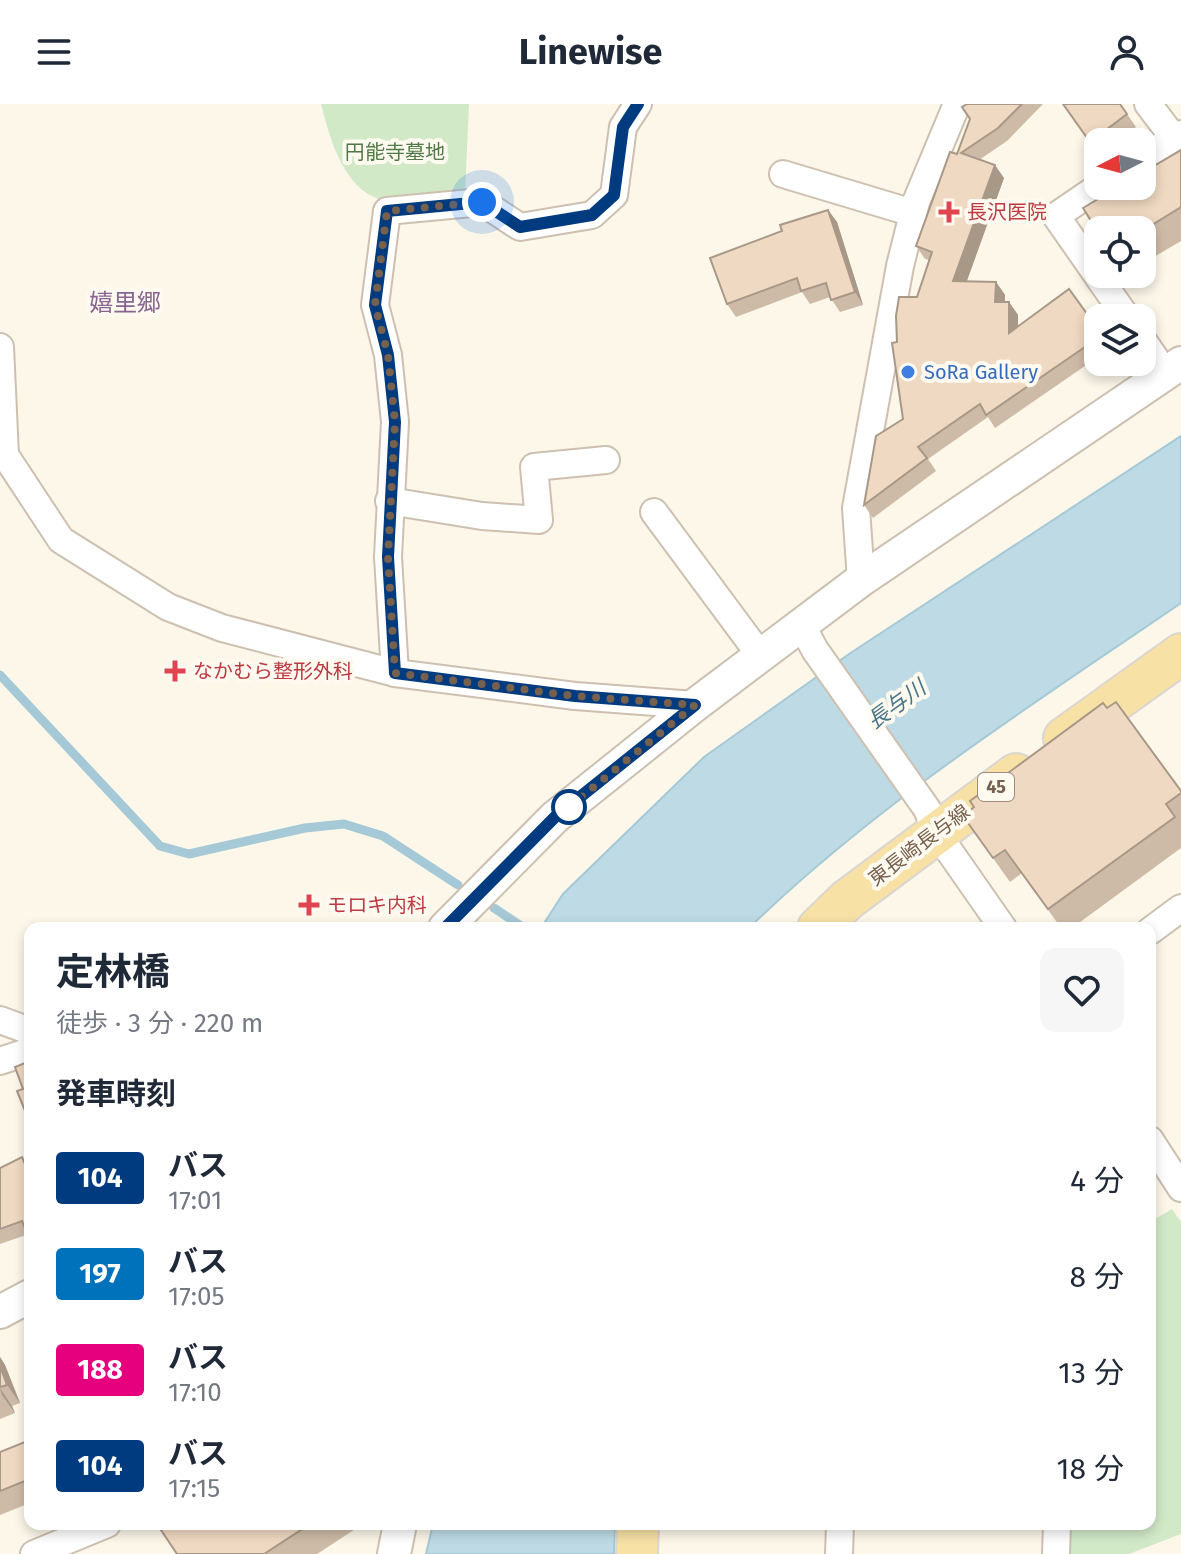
<!DOCTYPE html>
<html lang="ja">
<head>
<meta charset="utf-8">
<style>
	body { margin:0; font-family:"Fira Sans","Noto Sans JP",sans-serif; background:#f6f6f7; color:#1f2937; height:100vh; display:flex; flex-direction:column; font-size:30px; white-space:nowrap }
	* { box-sizing:border-box; margin:0 }
	p { font-size:26px; color:#747a83 }
	.icon { flex:none; width:44px; height:44px; fill:none; stroke:currentColor; stroke-width:2; stroke-linecap:round; stroke-linejoin:round }
	.map { position:relative; flex:1; overflow:hidden }
	.side { position:absolute; left:24px; top:818px; width:1132px; height:608px; display:flex; flex-direction:column; background:#fff; border-radius:16px; box-shadow:0 4px 12px #0003 }
	.side>* { flex:none }
	.badge { padding:0 16px; border-radius:6px; font-size:28px; line-height:52px }
	.needle { width:52px; rotate:264deg }
	.controls { position:absolute; left:1084px; top:24px; display:grid; gap:16px }
	.controls a { display:grid; place-items:center; width:72px; height:72px; border-radius:16px; background:#fff; box-shadow:0 4px 12px #0003; font-size:40px }
	.you { position:absolute; width:40px; height:40px; margin:-20px; border:6px solid #fff; border-radius:50%; background:#1a73e8; box-shadow:0 0 0 12px #1a73e833 }
	.map>.badge { position:absolute; translate:-50% -50%; box-shadow:0 0 0 4px #fff }
	h2 { padding:0 32px; font-size:30px; line-height:72px }
	.round { display:grid; place-items:center; flex:none; width:84px; height:84px; border-radius:16px; background:#f6f6f7 }
	.headline { display:flex; align-items:center; justify-content:space-between; height:136px; padding:0 32px }
	h1 { font-size:38px; font-weight:700; line-height:60px }
	ul { padding:0; list-style:none }
	li { display:flex; align-items:center; gap:24px; height:96px; padding:0 32px }
	li div { flex:1 }
	li b { display:block; font-size:30px }
	li em { font-style:normal }
	li .badge { min-width:88px; font-weight:700; text-align:center }
	header { display:flex; justify-content:space-between; align-items:center; height:104px; padding:0 32px; background:#fff; font-size:36px; font-weight:700 }
	.map>svg:first-child { display:block }
	.green { fill:#d2e9c8 }
	.water { fill:#bedbe5; stroke:#a5c9d6; stroke-width:2 }
	.lines { fill:none; stroke-linecap:round; stroke-linejoin:round }
	.stream { stroke:#a5c9d6; stroke-width:9 }
	.minor-casing { stroke:#cec0b0; stroke-width:30 }
	.tertiary-casing { stroke:#cec0b0; stroke-width:36 }
	.primary-casing { stroke:#dbd6d1; stroke-width:44 }
	.minor { stroke:#fff; stroke-width:26 }
	.tertiary { stroke:#fff; stroke-width:32 }
	.primary { stroke:#f7e1a5; stroke-width:40 }
	.wall { fill:#cebba7 }
	.shaded-wall { fill:#a89888 }
	.building { fill:#f0d9c2; stroke:#a89888; stroke-width:2 }
	.line-casing { stroke:#fff; stroke-width:18 }
	.line { stroke:#003b80; stroke-width:12 }
	.walk { stroke:#76604e; stroke-width:8; stroke-dasharray:0 14.4 }
	.health-dot { fill:#e0444e; stroke:#fefaf0; stroke-width:3 }
	.shop-dot { fill:#3f7fe0; stroke:#fefaf0; stroke-width:3 }
	.stop-dot { fill:#fff; stroke:#003b80; stroke-width:4 }
	.labels { text-anchor:middle; stroke-width:8; stroke-linejoin:round; paint-order:stroke }
	.shield { fill:#fefaf0; stroke:#9f8e7f; stroke-width:2 }
	.shield-label { font-size:18px; font-weight:bold; fill:#76604e }
	.park-label { font-size:20px; fill:#507b46; stroke:#fefaf0 }
	.health-label { font-size:20px; fill:#be3a42; stroke:#fefaf0; text-anchor:start }
	.shop-label { font-size:20px; fill:#366cbe; stroke:#fefaf0; text-anchor:start }
	.street-label { font-size:20px; fill:#76604e; stroke:#fefaf0 }
	.water-label { font-size:22px; font-style:italic; fill:#487688; stroke:#fefaf0 }
	.quarter-label { font-size:24px; fill:#886691; stroke:#fefaf0 }
</style>
</head>
<body>
<header><svg class="icon" aria-label="menu" viewBox="0 0 24 24"><path d="M4 6h16M4 12h16M4 18h16"/></svg>Linewise<svg class="icon" aria-label="person" viewBox="0 0 24 24"><circle cx="12" cy="8" r="4"/><path d="M4 21q1-7 8-7t8 7"/></svg></header>
<div class="map">
<svg width="1181" height="1450" viewBox="0 0 1181 1450">
	<rect width="100%" height="100%" fill="#fcf7e9"/>
	<!-- green -->
	<g class="green">
		<path d="M 321,0 L 469,0 L 465,90 C 441,92 413,99 389,97 C 345,92 330,35 321,0 Z"/>
		<path d="M 1172,1105 L 1181,1118 L 1181,1430 L 1129,1450 L 1067,1450 L 1069,1420 L 1150,1420 L 1150,1118 Z"/>
	</g>
	<!-- water -->
	<g class="water">
		<path d="M 1181,332 L 1181,499 C 1032,601 879,698 749,824 L 541,824 L 563,790 L 704,653 L 849,550 Z"/>
		<path d="M 433,1420 L 615,1420 L 614,1450 L 426,1450 Z"/>
	</g>
	<g class="lines">
		<!-- stream -->
		<g class="stream">
			<path d="M 0,571 L 160,742 L 189,750 L 305,724 L 344,720 L 383,732 L 458,781"/>
			<path d="M 494,804 L 524,824"/>
		</g>
		<!-- minor casing -->
		<g class="minor-casing">
			<g id="minor">
				<path d="M 1148,0 L 1173,33"/>
				<path d="M 1142,54 L 1181,30"/>
				<path d="M 783,70 L 913,109"/>
				<path d="M 1100,82 L 1056,112 L 1127,214"/>
				<path d="M 1142,235 L 1165,269"/>
				<path d="M 0,243 L 5,351 L 61,436 L 168,503 L 222,524 L 395,569 L 575,592 L 695,601"/>
				<path d="M 389,397 L 482,412 L 539,416 L 534,363 L 606,356"/>
				<path d="M 654,408 L 760,551"/>
				<path d="M 861,476 L 856,404 L 900,162 L 916,98 L 957,0"/>
				<path d="M 801,520 L 815,546 L 927,705 L 936,728 L 1003,824"/>
				<path d="M 395,569 L 388,453 L 395,318 L 388,251 L 375,201 L 387,107 L 482,98 L 520,123 L 592,111 L 614,91 L 623,23 L 638,0"/>
				<path d="M 1150,827 L 1181,804"/>
				<path d="M 0,916 L 30,927"/>
				<path d="M 0,957 L 30,947"/>
				<path d="M 1150,1036 L 1181,1084"/>
				<path d="M 34,1450 L 107,1420"/>
				<path d="M 839,1450 L 840,1420"/>
				<path d="M 1056,1450 L 1057,1420"/>
			</g>
		</g>
		<!-- tertiary casing -->
		<g class="tertiary-casing">
			<g id="tertiary">
				<path d="M 445,824 L 555,713 L 695,601 L 861,476 L 1181,259"/>
				<path d="M 0,1208 L 30,1192"/>
				<path d="M 394,1450 L 400,1420"/>
			</g>
		</g>
		<!-- primary casing -->
		<g class="primary-casing">
			<g id="primary">
				<path d="M 1064,634 L 1181,550"/>
				<path d="M 818,824 L 847,796 L 1016,670"/>
				<path d="M 637,1450 L 638,1420"/>
			</g>
		</g>
		<!-- minor -->
		<use href="#minor" class="minor"/>
		<!-- tertiary -->
		<use href="#tertiary" class="tertiary"/>
		<!-- primary -->
		<use href="#primary" class="primary"/>
	</g>
	<!-- wall -->
	<g class="wall">
		<path d="M 967,0 L 1043,0 L 1007,37 L 979,56 L 1004,74 L 967,177 L 996,178 L 1005,191 L 1005,198 L 1009,198 L 1018,211 L 1018,222 L 1098,225 L 1098,253 L 995,324 L 988,313 L 928,355 L 936,367 L 873,414 L 864,401 L 903,315 L 897,238 L 917,193 L 929,156 L 925,155 L 916,142 L 957,50 L 970,15 Z"/>
		<path d="M 1063,0 L 1127,10 L 1136,23 L 1116,38 L 1098,38 L 1098,49 Z"/>
		<path d="M 1181,46 L 1181,137 L 1142,160 L 1142,126 Z"/>
		<path d="M 828,106 L 837,118 L 863,201 L 840,208 L 830,193 L 810,200 L 802,188 L 736,213 L 727,200 L 782,127 Z"/>
		<path d="M 1181,687 L 1181,744 L 1072,824 L 1061,824 L 1022,769 L 1010,778 L 963,712 Z"/>
		<path d="M 0,1064 L 30,1064 L 30,1131 L 29,1130 L 0,1140 Z"/>
		<path d="M 0,1253 L 5,1261 L 20,1299 L 12,1302 L 15,1309 L 0,1315 Z"/>
		<path d="M 30,1336 L 30,1399 L 0,1411 L 0,1348 Z"/>
		<path d="M 157,1420 L 363,1420 L 317,1450 L 177,1450 Z"/>
	</g>
	<!-- shaded-wall -->
	<g class="shaded-wall">
		<path d="M 995,61 L 1004,74 L 962,190 L 953,177 Z"/>
		<path d="M 828,106 L 837,118 L 863,201 L 855,188 Z"/>
		<path d="M 996,178 L 1005,191 L 1004,211 L 995,198 Z"/>
		<path d="M 1009,198 L 1018,211 L 1018,242 L 1009,229 Z"/>
		<path d="M 0,1253 L 5,1261 L 20,1299 L 7,1281 L 0,1262 Z"/>
		<path d="M 0,1284 L 12,1302 L 15,1309 L 2,1291 Z"/>
	</g>
	<!-- building -->
	<g class="building">
		<path d="M 967,0 L 1022,0 L 998,24 L 961,49 L 995,61 L 953,177 L 996,178 L 995,198 L 1009,198 L 1009,229 L 1069,185 L 1098,225 L 1098,234 L 986,311 L 980,300 L 918,343 L 927,354 L 864,401 L 876,332 L 903,315 L 892,239 L 897,238 L 896,212 L 899,193 L 917,193 L 932,148 L 916,142 L 950,48 L 957,50 L 970,15 L 962,3 Z"/>
		<path d="M 1063,0 L 1120,0 L 1127,10 L 1090,38 Z"/>
		<path d="M 1181,46 L 1181,103 L 1142,127 L 1098,126 L 1098,128 L 1083,104 L 1120,82 L 1142,82 L 1142,69 Z"/>
		<path d="M 828,106 L 855,188 L 831,196 L 826,179 L 801,187 L 797,174 L 727,200 L 710,154 L 782,127 L 780,121 Z"/>
		<path d="M 1116,598 L 1181,687 L 1181,689 L 1166,700 L 1175,713 L 1048,805 L 1005,746 L 993,754 L 963,712 L 974,703 L 970,697 L 1103,599 L 1107,604 Z"/>
		<path d="M 30,957 L 30,1019 L 17,987 L 23,985 L 15,963 Z"/>
		<path d="M 22,1053 L 30,1072 L 30,1121 L 25,1124 L 22,1117 L 0,1125 L 0,1064 Z"/>
		<path d="M 0,1262 L 7,1281 L 0,1283 Z"/>
		<path d="M 30,1336 L 30,1375 L 0,1387 L 0,1348 Z"/>
		<path d="M 157,1420 L 310,1420 L 264,1450 L 177,1450 Z"/>
	</g>
	<g class="lines">
		<!-- line casing -->
		<g class="line-casing">
			<path id="line" d="M 445,824 L 555,713 L 695,601 L 575,592 L 395,569 L 388,453 L 395,318 L 388,251 L 375,201 L 387,107 L 482,98 L 520,123 L 592,111 L 614,91 L 623,23 L 638,0"/>
		</g>
		<!-- line -->
		<use href="#line" class="line"/>
		<!-- walk -->
		<path class="walk" d="M 482,98 L 387,107 L 375,201 L 388,251 L 395,318 L 388,453 L 395,569 L 575,592 L 695,601 L 569,703"/>
	</g>
	<!-- markers -->
	<g class="health-dot">
		<path d="M945 96h8v8h8v8h-8v8h-8v-8h-8v-8h8z"/>
		<path d="M171 555h8v8h8v8h-8v8h-8v-8h-8v-8h8z"/>
		<path d="M305 789h8v8h8v8h-8v8h-8v-8h-8v-8h8z"/>
	</g>
	<circle class="shop-dot" cx="908" cy="268" r="8"/>
	<circle class="stop-dot" cx="569" cy="703" r="16"/>
	<g class="labels">
		<!-- shield labels -->
		<rect class="shield" x="978" y="669" width="36" height="28" rx="6"/>
		<g class="shield-label">
			<text x="996" y="689">45</text>
		</g>
		<!-- park labels -->
		<g class="park-label">
			<text x="395" y="55">円能寺墓地</text>
		</g>
		<!-- health labels -->
		<g class="health-label">
			<text x="967" y="115">長沢医院</text>
			<text x="193" y="574">なかむら整形外科</text>
			<text x="327" y="808">モロキ内科</text>
		</g>
		<!-- shop labels -->
		<g class="shop-label">
			<text x="924" y="275">SoRa Gallery</text>
		</g>
		<!-- street labels -->
		<g class="street-label">
			<text transform="translate(919 741) rotate(-37)" y="7">東長崎長与線</text>
		</g>
		<!-- water labels -->
		<g class="water-label">
			<text transform="translate(896 600) rotate(-36)" y="8">長与川</text>
		</g>
		<!-- quarter labels -->
		<g class="quarter-label">
			<text x="125" y="207">嬉里郷</text>
		</g>
	</g>
</svg>
<div class="controls">
<a><svg class="needle" viewBox="-14 -14 28 28"><path d="M0-13l5 13h-10z" fill="#e53935"/><path d="M0 13l5-13h-10z" fill="#747a83"/></svg></a>
<a><svg class="icon" aria-label="locate" viewBox="0 0 24 24"><circle cx="12" cy="12" r="6"/><path d="M12 2v4M12 18v4M2 12h4M18 12h4"/></svg></a>
<a><svg class="icon" aria-label="layers" viewBox="0 0 24 24"><path d="M12 4l9 5-9 5-9-5zM3 14l9 5 9-5"/></svg></a>
</div>
<div class="you" style="left:482px;top:98px"></div>
<section class="side">
<div class="headline"><div><h1>定林橋</h1><p>徒歩 · 3 分 · 220 m</p></div><a class="round"><svg class="icon" aria-label="heart" viewBox="0 0 24 24"><path d="M12 20l-8-8c-3-5 5-10 8-4 3-6 11-1 8 4z"/></svg></a></div>
<h2>発車時刻</h2>
<ul>
<li><span class="badge" style="background:#003b80;color:#fff">104</span><div><b>バス</b><p>17:01</p></div><em>4 分</em></li>
<li><span class="badge" style="background:#0072bc;color:#fff">197</span><div><b>バス</b><p>17:05</p></div><em>8 分</em></li>
<li><span class="badge" style="background:#e6007e;color:#fff">188</span><div><b>バス</b><p>17:10</p></div><em>13 分</em></li>
<li><span class="badge" style="background:#003b80;color:#fff">104</span><div><b>バス</b><p>17:15</p></div><em>18 分</em></li>
</ul>
</section>
</div>
</body>
</html>
